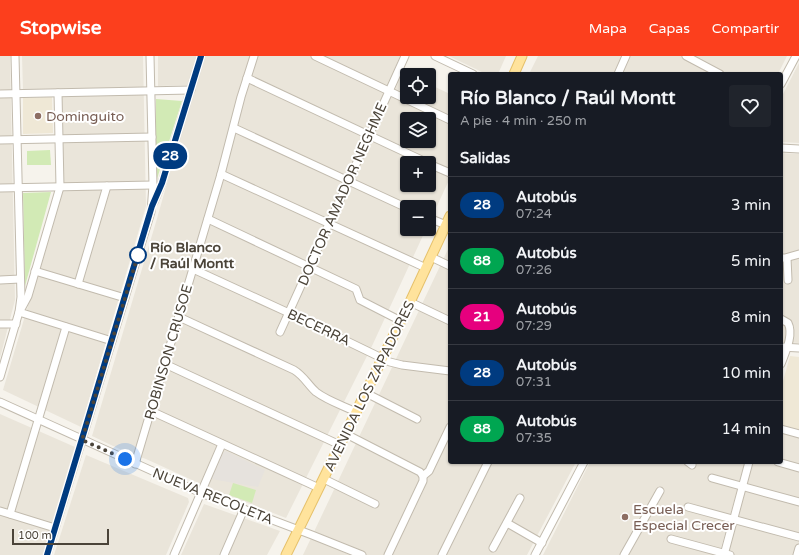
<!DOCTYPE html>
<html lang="es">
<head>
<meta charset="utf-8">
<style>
	body { margin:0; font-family:"Varela Round",sans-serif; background:#20242c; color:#f1f3f6; height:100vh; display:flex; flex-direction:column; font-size:15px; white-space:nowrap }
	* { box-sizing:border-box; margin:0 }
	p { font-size:13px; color:#9ea1a6 }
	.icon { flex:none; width:22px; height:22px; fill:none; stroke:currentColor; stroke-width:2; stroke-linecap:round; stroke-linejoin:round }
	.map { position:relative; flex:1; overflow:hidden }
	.panel { position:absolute; left:448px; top:16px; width:335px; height:392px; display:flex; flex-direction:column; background:#171b24; border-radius:4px; box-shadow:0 1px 3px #0004 }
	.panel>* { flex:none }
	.badge { padding:0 8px; border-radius:13px; font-size:14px; line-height:26px }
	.controls { position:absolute; left:400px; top:12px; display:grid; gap:8px }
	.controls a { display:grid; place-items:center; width:36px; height:36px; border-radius:4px; background:#171b24; box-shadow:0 1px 3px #0004; font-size:20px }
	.scale { position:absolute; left:12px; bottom:10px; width:97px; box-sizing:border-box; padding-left:4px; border:2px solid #4b4439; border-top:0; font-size:11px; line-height:14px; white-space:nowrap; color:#4b4439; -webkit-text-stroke:3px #fff; paint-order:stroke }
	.you { position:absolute; width:20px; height:20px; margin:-10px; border:3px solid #fff; border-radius:50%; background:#1a73e8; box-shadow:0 0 0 6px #1a73e833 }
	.map>.badge { position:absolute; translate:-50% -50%; box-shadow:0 0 0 2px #fff }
	h2 { padding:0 12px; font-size:15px; line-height:36px }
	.round { display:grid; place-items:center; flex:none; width:42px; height:42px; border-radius:4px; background:#20242c }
	.summary { display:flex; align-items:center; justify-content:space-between; height:68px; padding:0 12px }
	h1 { font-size:19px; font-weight:700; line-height:30px }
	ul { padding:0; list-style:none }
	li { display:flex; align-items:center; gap:12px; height:56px; padding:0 12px; border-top:1px solid #363941 }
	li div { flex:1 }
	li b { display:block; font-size:15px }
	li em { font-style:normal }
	li .badge { min-width:44px; font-weight:700; text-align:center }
	header { display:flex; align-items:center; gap:24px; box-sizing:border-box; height:56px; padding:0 20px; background:#fc3f1d; color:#fff }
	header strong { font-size:19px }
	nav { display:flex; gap:22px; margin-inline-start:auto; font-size:14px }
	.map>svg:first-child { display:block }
	.residential { fill:#eae5da; fill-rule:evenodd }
	.industrial { fill:#e6e2dd }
	.education { fill:#efe8d6 }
	.green { fill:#d2eab5 }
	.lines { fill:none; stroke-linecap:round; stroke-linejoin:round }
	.minor-casing { stroke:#c2bbae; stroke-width:9 }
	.major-casing { stroke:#e6c16a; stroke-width:11 }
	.minor { stroke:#fff; stroke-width:7 }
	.major { stroke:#ffe39c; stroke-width:9 }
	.line-casing { stroke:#fff; stroke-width:9 }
	.line { stroke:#003b80; stroke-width:6 }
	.walk { stroke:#4b4439; stroke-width:4; stroke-dasharray:0 7.2 }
	.education-dot { fill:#8d6e63; stroke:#fff; stroke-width:1.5 }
	.stop-dot { fill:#fff; stroke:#003b80; stroke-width:2 }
	.labels { text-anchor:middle; stroke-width:4; stroke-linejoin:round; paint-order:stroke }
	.education-label { font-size:14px; fill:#785e54; stroke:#fff; text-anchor:start }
	.street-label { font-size:14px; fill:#4b4439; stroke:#fff }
	.stop-label { font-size:14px; font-weight:bold; fill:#4b4439; stroke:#fff; text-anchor:start }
</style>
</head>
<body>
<header>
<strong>Stopwise</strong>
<nav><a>Mapa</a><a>Capas</a><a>Compartir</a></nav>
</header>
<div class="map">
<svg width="799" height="499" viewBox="0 0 799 499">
	<rect width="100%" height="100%" fill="#f6f3ec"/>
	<!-- residential -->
	<g class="residential">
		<path d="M 0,0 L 10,0 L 15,244 L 0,302 Z"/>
		<path d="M 22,0 L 143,0 L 146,150 L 81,371 L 3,334 L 62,135 L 63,124 L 60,33 L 23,34 Z"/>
		<path d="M 158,0 L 400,0 L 395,12 L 409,19 L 407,19 L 407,41 L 429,41 L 429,28 L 450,38 L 450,122 L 429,167 L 429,151 L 407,151 L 407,173 L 426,173 L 372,290 L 286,462 L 214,434 L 146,403 L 128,397 L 92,380 L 156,166 L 195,29 L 158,30 ZM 407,63 L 429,63 L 429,85 L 407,85 ZM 407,107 L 429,107 L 429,129 L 407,129 Z"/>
		<path d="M 449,0 L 506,0 L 498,18 L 486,18 Z"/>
		<path d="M 538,0 L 787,0 L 778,18 L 529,18 Z"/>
		<path d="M 799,7 L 799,87 L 781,86 L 781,42 Z"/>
		<path d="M 781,97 L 799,98 L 799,287 L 781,286 Z"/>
		<path d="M 450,189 L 450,406 L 576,406 L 527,499 L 303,499 Z"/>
		<path d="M 0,358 L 75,391 L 42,499 L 0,499 Z"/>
		<path d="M 781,377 L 799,382 L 799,499 L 728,499 L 753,406 L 781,406 Z"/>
		<path d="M 86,399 L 188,442 L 189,446 L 166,499 L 54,499 Z"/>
		<path d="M 590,406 L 745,406 L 719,499 L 543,499 Z"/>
		<path d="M 204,448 L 280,475 L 267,499 L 181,499 Z"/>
	</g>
	<!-- industrial -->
	<path class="industrial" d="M 226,395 L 265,414 L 258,431 L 211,423 L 223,397 Z"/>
	<!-- education -->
	<g class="education">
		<path d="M 52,41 L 53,77 L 23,78 L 23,42 Z"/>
		<path d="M 790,300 L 799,301 L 799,374 L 781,369 L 781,332 Z"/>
	</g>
	<!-- green -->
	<g class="green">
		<path d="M 156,43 L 182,45 L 156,126 Z"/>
		<path d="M 50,94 L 51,109 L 27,109 L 27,95 Z"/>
		<path d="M 51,136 L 25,230 L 23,137 Z"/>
		<path d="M 233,427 L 256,434 L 252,447 L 229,439 Z"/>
	</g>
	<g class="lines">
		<!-- minor casing -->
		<g class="minor-casing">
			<g id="minor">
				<path d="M 315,0 L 450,64"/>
				<path d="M 435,0 L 473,18"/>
				<path d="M 686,0 L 720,18"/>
				<path d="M 618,18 L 626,0"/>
				<path d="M 247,22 L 428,107"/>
				<path d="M 781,28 L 796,0"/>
				<path d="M 0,38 L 191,34"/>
				<path d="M 234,72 L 407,152"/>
				<path d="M 0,84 L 152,81"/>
				<path d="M 781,92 L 799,93"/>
				<path d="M 429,108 L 450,117"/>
				<path d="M 221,118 L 426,212"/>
				<path d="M 0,132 L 153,129"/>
				<path d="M 154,146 L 162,127 L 201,0"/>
				<path d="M 429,162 L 446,169"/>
				<path d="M 208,163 L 356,233 L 360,244 L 401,265"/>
				<path d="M 431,201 L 450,210"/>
				<path d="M 781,202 L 785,202 L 799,198"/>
				<path d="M 787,202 L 788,224"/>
				<path d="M 193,213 L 289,257 L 390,306 L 402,309 L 450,315"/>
				<path d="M 35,215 L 125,242"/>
				<path d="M 0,224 L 20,223"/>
				<path d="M 78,228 L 107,130"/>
				<path d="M 410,246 L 450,265"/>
				<path d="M 21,253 L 28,240 L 60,131 L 58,37"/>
				<path d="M 19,256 L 112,285"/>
				<path d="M 179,261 L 294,314 C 304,320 308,329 316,336 C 328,345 344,350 356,356"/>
				<path d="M 781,263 L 788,267 C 794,279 785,297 781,308"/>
				<path d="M 0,268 L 16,268"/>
				<path d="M 280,276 L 405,0"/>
				<path d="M 781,291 L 799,292"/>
				<path d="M 165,308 L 340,389"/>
				<path d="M 0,321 L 19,256 L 21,241 L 15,0"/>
				<path d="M 366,337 L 417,363"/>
				<path d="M 0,346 L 201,437 L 312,479 L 362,499"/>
				<path d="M 151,355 L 319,432"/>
				<path d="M 781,373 L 799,378"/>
				<path d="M 346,378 L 420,416 L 423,420"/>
				<path d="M 688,406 L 692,409"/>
				<path d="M 778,406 L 799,412"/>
				<path d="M 135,408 L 221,118 L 241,41 L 254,0"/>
				<path d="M 712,422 L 799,446"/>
				<path d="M 324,423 L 375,448"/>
				<path d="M 688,451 L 799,481"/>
				<path d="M 0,455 L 55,472"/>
				<path d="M 10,458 L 66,271"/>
				<path d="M 507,467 L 542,487"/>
				<path d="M 671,483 L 730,499"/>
				<path d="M 493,492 L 520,442"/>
				<path d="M 47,499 L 151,156 L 153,129 L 150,0"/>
				<path d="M 174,499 L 222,388"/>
				<path d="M 224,499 L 244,453"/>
				<path d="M 388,499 L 423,425 L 423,420 L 429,415 L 450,371"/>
				<path d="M 442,499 L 488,406"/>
				<path d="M 535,499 L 584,406"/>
				<path d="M 624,499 L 660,435"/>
				<path d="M 724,499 L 749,406"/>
				<path d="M 797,499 L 799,492"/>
			</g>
		</g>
		<!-- major casing -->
		<g class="major-casing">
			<g id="major">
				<path d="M 514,18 L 522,0"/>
				<path d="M 286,499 L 410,246 L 450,160"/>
			</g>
		</g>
		<!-- minor -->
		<use href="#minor" class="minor"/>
		<!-- major -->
		<use href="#major" class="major"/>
	</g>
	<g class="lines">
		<!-- line casing -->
		<g class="line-casing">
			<path id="line" d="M 47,499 L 152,150 L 162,127 L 201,0"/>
		</g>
		<!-- line -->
		<use href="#line" class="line"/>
		<!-- walk -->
		<path class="walk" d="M 125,403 L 82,384 L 138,199"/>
	</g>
	<!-- markers -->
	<g class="education-dot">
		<circle cx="38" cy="60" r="4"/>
		<circle cx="625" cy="461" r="4"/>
	</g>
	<circle class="stop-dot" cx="138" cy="199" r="8"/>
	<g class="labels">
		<!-- education labels -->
		<g class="education-label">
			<text x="46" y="65">Dominguito</text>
			<text x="633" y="458">Escuela<tspan x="633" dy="16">Especial Crecer</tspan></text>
		</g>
		<!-- street labels -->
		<g class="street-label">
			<text transform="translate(342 138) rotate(-66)" y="5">DOCTOR AMADOR NEGHME</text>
			<text transform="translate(319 271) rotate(25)" y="5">BECERRA</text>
			<text transform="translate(168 296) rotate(-74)" y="5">ROBINSON CRUSOE</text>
			<text transform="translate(369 330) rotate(-64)" y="5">AVENIDA LOS ZAPADORES</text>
			<text transform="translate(213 440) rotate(22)" y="5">NUEVA RECOLETA</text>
		</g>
		<!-- stop labels -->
		<g class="stop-label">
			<text x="150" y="196">Río Blanco<tspan x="150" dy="16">/ Raúl Montt</tspan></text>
		</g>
	</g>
</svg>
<div class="controls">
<a><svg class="icon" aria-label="locate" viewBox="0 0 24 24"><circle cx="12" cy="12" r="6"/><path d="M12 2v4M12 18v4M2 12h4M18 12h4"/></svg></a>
<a><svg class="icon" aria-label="layers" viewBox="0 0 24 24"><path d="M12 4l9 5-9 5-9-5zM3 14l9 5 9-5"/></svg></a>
<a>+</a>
<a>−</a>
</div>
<div class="scale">100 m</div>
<div class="you" style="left:125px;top:403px"></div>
<b class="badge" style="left:170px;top:100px;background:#003b80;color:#fff">28</b>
<section class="panel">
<div class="summary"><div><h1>Río Blanco / Raúl Montt</h1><p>A pie · 4 min · 250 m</p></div><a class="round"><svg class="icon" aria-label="heart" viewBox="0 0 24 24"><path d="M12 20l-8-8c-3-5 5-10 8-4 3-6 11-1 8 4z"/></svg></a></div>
<h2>Salidas</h2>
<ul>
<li><span class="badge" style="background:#003b80;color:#fff">28</span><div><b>Autobús</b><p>07:24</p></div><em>3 min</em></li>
<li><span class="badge" style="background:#00a651;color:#fff">88</span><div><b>Autobús</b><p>07:26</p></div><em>5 min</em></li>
<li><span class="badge" style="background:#e6007e;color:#fff">21</span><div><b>Autobús</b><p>07:29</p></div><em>8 min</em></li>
<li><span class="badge" style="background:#003b80;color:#fff">28</span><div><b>Autobús</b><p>07:31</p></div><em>10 min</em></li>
<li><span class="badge" style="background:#00a651;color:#fff">88</span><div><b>Autobús</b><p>07:35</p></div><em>14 min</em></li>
</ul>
</section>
</div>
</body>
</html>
